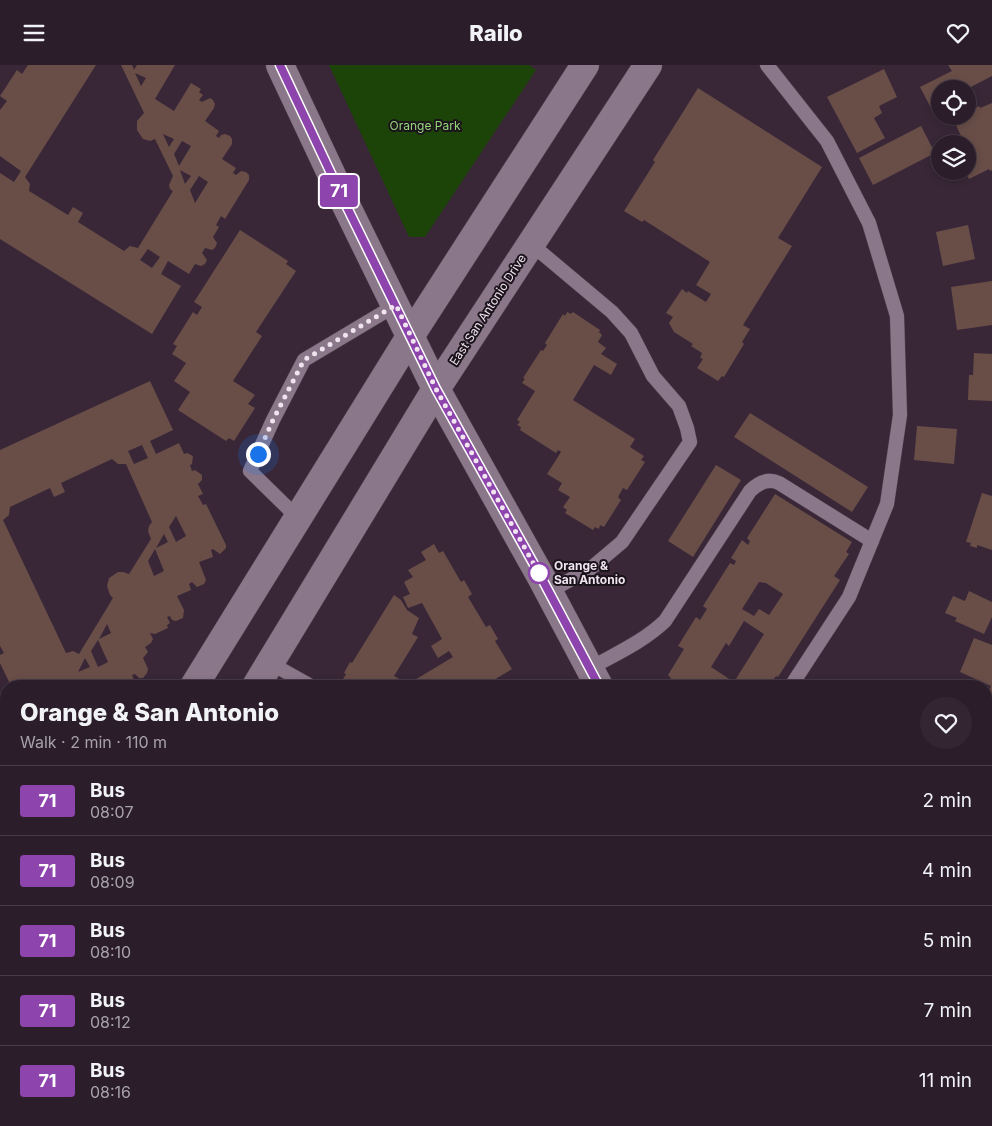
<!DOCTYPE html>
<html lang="en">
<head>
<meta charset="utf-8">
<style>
	body { margin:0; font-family:Inter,sans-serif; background:#332632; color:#f1f3f6; height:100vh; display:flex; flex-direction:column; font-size:19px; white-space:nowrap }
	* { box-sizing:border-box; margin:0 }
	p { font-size:16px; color:#a6a2a8 }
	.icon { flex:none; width:28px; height:28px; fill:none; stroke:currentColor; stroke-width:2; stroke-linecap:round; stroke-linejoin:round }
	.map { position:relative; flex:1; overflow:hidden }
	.sheet { position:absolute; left:0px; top:615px; width:992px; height:446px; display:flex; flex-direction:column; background:#2b1d2a; border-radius:20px 20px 0 0; box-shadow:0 2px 8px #0003,0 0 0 1px #473b47 }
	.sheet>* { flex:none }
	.badge { padding:0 10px; border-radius:4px; font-size:18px; line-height:32px }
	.controls { position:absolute; left:931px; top:15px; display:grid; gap:10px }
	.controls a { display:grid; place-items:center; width:45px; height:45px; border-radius:50%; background:#2b1d2a; box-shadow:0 2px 8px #0003,0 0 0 1px #473b47; font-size:25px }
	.you { position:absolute; width:25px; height:25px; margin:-12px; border:4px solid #fff; border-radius:50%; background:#1a73e8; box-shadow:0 0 0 8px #1a73e833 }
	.map>.badge { position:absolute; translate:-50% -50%; box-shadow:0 0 0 2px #fff }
	.round { display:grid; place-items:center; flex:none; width:52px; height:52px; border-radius:26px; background:#332632 }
	.summary { display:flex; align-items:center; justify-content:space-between; height:85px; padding:0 20px }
	h1 { font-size:24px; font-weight:800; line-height:38px }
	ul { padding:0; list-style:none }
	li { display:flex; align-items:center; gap:15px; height:70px; padding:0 20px; border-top:1px solid #473b47 }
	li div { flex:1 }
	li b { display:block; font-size:19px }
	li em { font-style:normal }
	li .badge { min-width:55px; font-weight:700; text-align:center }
	header { display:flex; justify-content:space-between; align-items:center; height:65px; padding:0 20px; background:#2b1d2a; font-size:22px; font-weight:800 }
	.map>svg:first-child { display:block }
	.green { fill:#1d4408 }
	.building { fill:#694e48; fill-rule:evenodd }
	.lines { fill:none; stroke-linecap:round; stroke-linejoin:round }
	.lane-casing { stroke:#524351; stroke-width:15 }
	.street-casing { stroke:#524351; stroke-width:29 }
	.secondary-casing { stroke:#524351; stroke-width:29 }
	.lane { stroke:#8b778a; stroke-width:14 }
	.street { stroke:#8b778a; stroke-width:28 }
	.secondary { stroke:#8b778a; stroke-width:28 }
	.line-casing { stroke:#fff; stroke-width:11 }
	.line { stroke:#8e44ad; stroke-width:8 }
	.walk { stroke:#f0e4ef; stroke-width:5; stroke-dasharray:0 9 }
	.stop-dot { fill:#fff; stroke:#8e44ad; stroke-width:2.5 }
	.labels { text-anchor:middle; stroke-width:4; stroke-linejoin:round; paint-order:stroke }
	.park-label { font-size:12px; fill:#95d57c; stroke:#1b131b }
	.street-label { font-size:12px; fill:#f0e4ef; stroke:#1b131b }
	.stop-label { font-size:12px; font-weight:bold; fill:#f0e4ef; stroke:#1b131b; text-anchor:start }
</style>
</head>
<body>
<header><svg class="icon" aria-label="menu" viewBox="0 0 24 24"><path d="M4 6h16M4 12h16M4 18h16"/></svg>Railo<svg class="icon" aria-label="heart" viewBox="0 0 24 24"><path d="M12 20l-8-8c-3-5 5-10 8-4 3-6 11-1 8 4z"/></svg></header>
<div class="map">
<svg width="992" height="1061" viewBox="0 0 992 1061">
	<rect width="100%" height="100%" fill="#392738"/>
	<!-- green -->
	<path class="green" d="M 329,0 L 529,0 L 536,5 L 425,172 L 409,172 Z"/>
	<!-- building -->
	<g class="building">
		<path d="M 28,0 L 96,0 L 25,112 L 30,119 L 29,126 L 68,150 L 73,142 L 83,148 L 78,157 L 124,186 L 130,181 L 138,183 L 173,126 L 170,124 L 169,120 L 173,111 L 155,74 L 150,76 L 143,74 L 137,65 L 137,56 L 144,48 L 121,0 L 132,0 L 134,5 L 137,0 L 175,0 L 155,34 L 174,46 L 191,18 L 201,24 L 199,27 L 203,30 L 199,35 L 202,37 L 210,33 L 213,35 L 215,39 L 214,43 L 205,56 L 219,66 L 216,71 L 219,73 L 221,70 L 225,69 L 230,71 L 232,74 L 232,79 L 222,94 L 236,103 L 233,108 L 236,110 L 241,106 L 246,107 L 249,110 L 249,115 L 225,154 L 221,151 L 216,160 L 219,162 L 213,172 L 217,178 L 215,183 L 212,185 L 205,183 L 202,188 L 207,195 L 205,199 L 201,201 L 195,199 L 189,209 L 168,196 L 161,209 L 181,221 L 152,269 L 0,174 L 0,108 L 14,117 L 21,106 L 0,91 L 0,45 L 7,36 L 0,31 L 17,5 L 22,9 ZM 135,8 L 146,13 L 141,21 ZM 163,69 L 174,74 L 169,82 ZM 182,76 L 191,81 L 179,101 L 174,89 ZM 180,105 L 191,111 L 185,119 ZM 199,111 L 208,117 L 195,138 L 190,125 ZM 148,184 L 160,192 L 152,203 L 140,195 Z"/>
		<path d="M 948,0 L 992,0 L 992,11 L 967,24 L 940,24 L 940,45 L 935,47 L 933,42 L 931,43 L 920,22 L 952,6 Z"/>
		<path d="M 884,4 L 897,32 L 879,41 L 882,48 L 874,53 L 885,73 L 857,88 L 827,32 Z"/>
		<path d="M 698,23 L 822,102 L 778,173 L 792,181 L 743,260 L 750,264 L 742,277 L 744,279 L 724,312 L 722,311 L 718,316 L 697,303 L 703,294 L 700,293 L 702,288 L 691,281 L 693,279 L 674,267 L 669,258 L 673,252 L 666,248 L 682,224 L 687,228 L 688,226 L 706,237 L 711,229 L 696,220 L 710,197 L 644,155 L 642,157 L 624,146 L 655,97 L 653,95 Z"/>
		<path d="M 992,38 L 992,105 L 990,106 L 989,104 L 969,114 L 965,106 L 968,106 L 968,79 L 952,79 L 951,76 L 961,71 L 953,54 L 958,51 L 968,51 L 968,47 L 979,41 L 980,43 Z"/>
		<path d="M 921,61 L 935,88 L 873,120 L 859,93 Z"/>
		<path d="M 968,160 L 975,194 L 943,201 L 936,167 Z"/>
		<path d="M 240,165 L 288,196 L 286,199 L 296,206 L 256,267 L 262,271 L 233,316 L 255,330 L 248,339 L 255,343 L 234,376 L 229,373 L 226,376 L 178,345 L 190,327 L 174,316 L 186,298 L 172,289 L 177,281 L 173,279 L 193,247 L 197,250 L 202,242 L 194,237 Z"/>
		<path d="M 992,216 L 992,260 L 957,265 L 951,222 Z"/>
		<path d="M 567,247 L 571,249 L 573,247 L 600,265 L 599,267 L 602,270 L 598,277 L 606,283 L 601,289 L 617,299 L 611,310 L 594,300 L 573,335 L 635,374 L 630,382 L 644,391 L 641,395 L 645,397 L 627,425 L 623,423 L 618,432 L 621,435 L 604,462 L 600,460 L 599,464 L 595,462 L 593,465 L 565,448 L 567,445 L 563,442 L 570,432 L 558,425 L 562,418 L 547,409 L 561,387 L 558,385 L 556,388 L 520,365 L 521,362 L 517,360 L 520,357 L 517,355 L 535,326 L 522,318 L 525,314 L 523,313 L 541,285 L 543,286 L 547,280 L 545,278 L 563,249 L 565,251 Z"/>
		<path d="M 974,288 L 992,289 L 992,336 L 968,335 L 969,310 L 973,310 Z"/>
		<path d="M 150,316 L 173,365 L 150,376 L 156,389 L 179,378 L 184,389 L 187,388 L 193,391 L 192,399 L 190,400 L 192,406 L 195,405 L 202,410 L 202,415 L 198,419 L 203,429 L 198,431 L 203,440 L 206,439 L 226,480 L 226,483 L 220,489 L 213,484 L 211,485 L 213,492 L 199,497 L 206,515 L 204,519 L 197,522 L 192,517 L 189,519 L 191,525 L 177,531 L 184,545 L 183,553 L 176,556 L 172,555 L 170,551 L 167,552 L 170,558 L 167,560 L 168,563 L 155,569 L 150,568 L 153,574 L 151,578 L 145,582 L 148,587 L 143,593 L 148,604 L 147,608 L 143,613 L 139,613 L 135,609 L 132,610 L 134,615 L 121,621 L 82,621 L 80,616 L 70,621 L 19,621 L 17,617 L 11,621 L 0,598 L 0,590 L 4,588 L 0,581 L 0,385 ZM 142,380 L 148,393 L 134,399 L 128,386 ZM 112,394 L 118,399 L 126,399 L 152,457 L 149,461 L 148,466 L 151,474 L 129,509 L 123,507 L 118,507 L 109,513 L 107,521 L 110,530 L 113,533 L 79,589 L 73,586 L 66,588 L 3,455 L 9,450 L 10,442 L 50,423 L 54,432 L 65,427 L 61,418 ZM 176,451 L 186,471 L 176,477 L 169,462 ZM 164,469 L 168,477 L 156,483 ZM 155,484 L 164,506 L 154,511 L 148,496 ZM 107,559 L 111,568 L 99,574 ZM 98,575 L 108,597 L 98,602 L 91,586 ZM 85,593 L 90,602 L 78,607 Z"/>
		<path d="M 750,348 L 868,422 L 852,447 L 734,372 Z"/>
		<path d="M 917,361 L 957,364 L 954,399 L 914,395 Z"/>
		<path d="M 716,400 L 741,415 L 693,492 L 668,476 Z"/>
		<path d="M 982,428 L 992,431 L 992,485 L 977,480 L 977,483 L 970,481 L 971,478 L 966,477 Z"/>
		<path d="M 775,429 L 852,477 L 846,487 L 849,489 L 834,511 L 840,515 L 778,612 L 776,611 L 769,621 L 673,621 L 668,618 L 671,613 L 668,610 L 684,584 L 678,581 L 696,552 L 700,555 L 707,544 L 703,541 L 730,498 L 734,500 L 736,496 L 731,493 L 742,475 L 748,480 L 750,476 L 747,473 ZM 759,517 L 766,518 L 783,529 L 769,550 L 759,544 L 754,551 L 742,544 ZM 744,556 L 764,569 L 734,617 L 711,602 L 726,578 L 729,581 Z"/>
		<path d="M 434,479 L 439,488 L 443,486 L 461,517 L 464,515 L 472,529 L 468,532 L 486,562 L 490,560 L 498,574 L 495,576 L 512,604 L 484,621 L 339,621 L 346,609 L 344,608 L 350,597 L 352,598 L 394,530 L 401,535 L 407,545 L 419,553 L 412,569 L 418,572 L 394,611 L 408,619 L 453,592 L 449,586 L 438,593 L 431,581 L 442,574 L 422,538 L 408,543 L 403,532 L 410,529 L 404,517 L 413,512 L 408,505 L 426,495 L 421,487 Z"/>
		<path d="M 969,526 L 992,537 L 992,552 L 984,569 L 955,556 L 957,553 L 945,548 L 953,531 L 965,536 Z"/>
		<path d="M 974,573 L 992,580 L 992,662 L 986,660 L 986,633 L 991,621 L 960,607 Z"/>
		<path d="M 986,685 L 992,690 L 992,773 L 986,768 Z"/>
		<path d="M 6,730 L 6,772 L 0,766 L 0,737 Z"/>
		<path d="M 986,778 L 992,783 L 992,796 L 986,803 Z"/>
		<path d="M 0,799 L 6,802 L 6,841 L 0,838 Z"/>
		<path d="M 986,1018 L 992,1027 L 992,1061 L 922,1061 L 918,1055 L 986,1055 Z"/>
		<path d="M 312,1055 L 365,1055 L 364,1061 L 311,1061 Z"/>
		<rect x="400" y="1055" width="53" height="6"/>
		<path d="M 477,1055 L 530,1055 L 531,1061 L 478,1061 Z"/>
	</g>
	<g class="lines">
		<!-- lane casing -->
		<g class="lane-casing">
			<g id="lane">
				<path d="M 767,0 L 827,76 L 869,158 L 897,251 L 900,350 L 887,439 L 849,532 L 791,621"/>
				<path d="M 531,179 L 612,247 L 631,268 L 653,311 L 679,341 L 687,363 L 690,377 L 622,477 L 590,504 L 548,527"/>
				<path d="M 298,453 L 250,406 L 273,355 L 304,295 L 396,240"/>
				<path d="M 270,598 L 311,621"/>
				<path d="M 589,604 C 615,589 643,577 665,556 L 750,426 C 758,418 768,413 779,418 L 872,476"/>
				<path d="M 0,681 L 6,688"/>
			</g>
		</g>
		<!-- street casing -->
		<g class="street-casing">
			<g id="street">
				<path d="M 986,889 L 992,882"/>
				<path d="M 64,1055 L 80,1061"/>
				<path d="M 752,1061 L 763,1055"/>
			</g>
		</g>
		<!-- secondary casing -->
		<g class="secondary-casing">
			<g id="secondary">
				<path d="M 280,0 L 344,136 L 436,324 L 541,512 L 599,621"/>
				<path d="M 194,621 L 411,270 L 585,0"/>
				<path d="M 256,621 L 436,324 L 648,0"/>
				<path d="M 0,936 L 6,926"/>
				<path d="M 0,1043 L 6,1033"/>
				<path d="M 836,1055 L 839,1061"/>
			</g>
		</g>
		<!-- lane -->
		<use href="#lane" class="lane"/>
		<!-- street -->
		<use href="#street" class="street"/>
		<!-- secondary -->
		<use href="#secondary" class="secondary"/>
	</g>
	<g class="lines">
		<!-- line casing -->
		<g class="line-casing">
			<path id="line" d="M 280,0 L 344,136 L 436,324 L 541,512 L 599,621"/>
		</g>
		<!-- line -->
		<use href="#line" class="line"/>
		<!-- walk -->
		<path class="walk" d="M 258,389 L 273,355 L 304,295 L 396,240 L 436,324 L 541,512 L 539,508"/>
	</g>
	<!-- markers -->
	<circle class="stop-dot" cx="539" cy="508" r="10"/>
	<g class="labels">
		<!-- park labels -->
		<g class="park-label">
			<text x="425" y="65">Orange Park</text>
		</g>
		<!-- street labels -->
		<g class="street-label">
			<text transform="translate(488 245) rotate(-57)" y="4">East San Antonio Drive</text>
		</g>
		<!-- stop labels -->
		<g class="stop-label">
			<text x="554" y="505">Orange &amp;<tspan x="554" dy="14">San Antonio</tspan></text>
		</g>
	</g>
</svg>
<div class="controls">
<a><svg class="icon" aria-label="locate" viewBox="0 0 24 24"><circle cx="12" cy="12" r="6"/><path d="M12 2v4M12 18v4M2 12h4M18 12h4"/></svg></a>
<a><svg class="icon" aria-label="layers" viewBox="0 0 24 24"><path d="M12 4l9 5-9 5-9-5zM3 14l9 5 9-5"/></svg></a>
</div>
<div class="you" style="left:258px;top:389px"></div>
<b class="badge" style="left:339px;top:126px;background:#8e44ad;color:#fff">71</b>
<section class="sheet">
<div class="summary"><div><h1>Orange &amp; San Antonio</h1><p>Walk · 2 min · 110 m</p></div><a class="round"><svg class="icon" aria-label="heart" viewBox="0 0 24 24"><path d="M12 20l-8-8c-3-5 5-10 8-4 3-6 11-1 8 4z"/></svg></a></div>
<ul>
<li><span class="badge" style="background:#8e44ad;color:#fff">71</span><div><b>Bus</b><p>08:07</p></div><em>2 min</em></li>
<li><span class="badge" style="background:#8e44ad;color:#fff">71</span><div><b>Bus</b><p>08:09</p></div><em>4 min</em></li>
<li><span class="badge" style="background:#8e44ad;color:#fff">71</span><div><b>Bus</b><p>08:10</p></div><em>5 min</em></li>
<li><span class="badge" style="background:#8e44ad;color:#fff">71</span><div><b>Bus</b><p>08:12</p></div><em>7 min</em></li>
<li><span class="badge" style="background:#8e44ad;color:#fff">71</span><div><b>Bus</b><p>08:16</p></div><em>11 min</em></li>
</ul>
</section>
</div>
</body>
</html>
